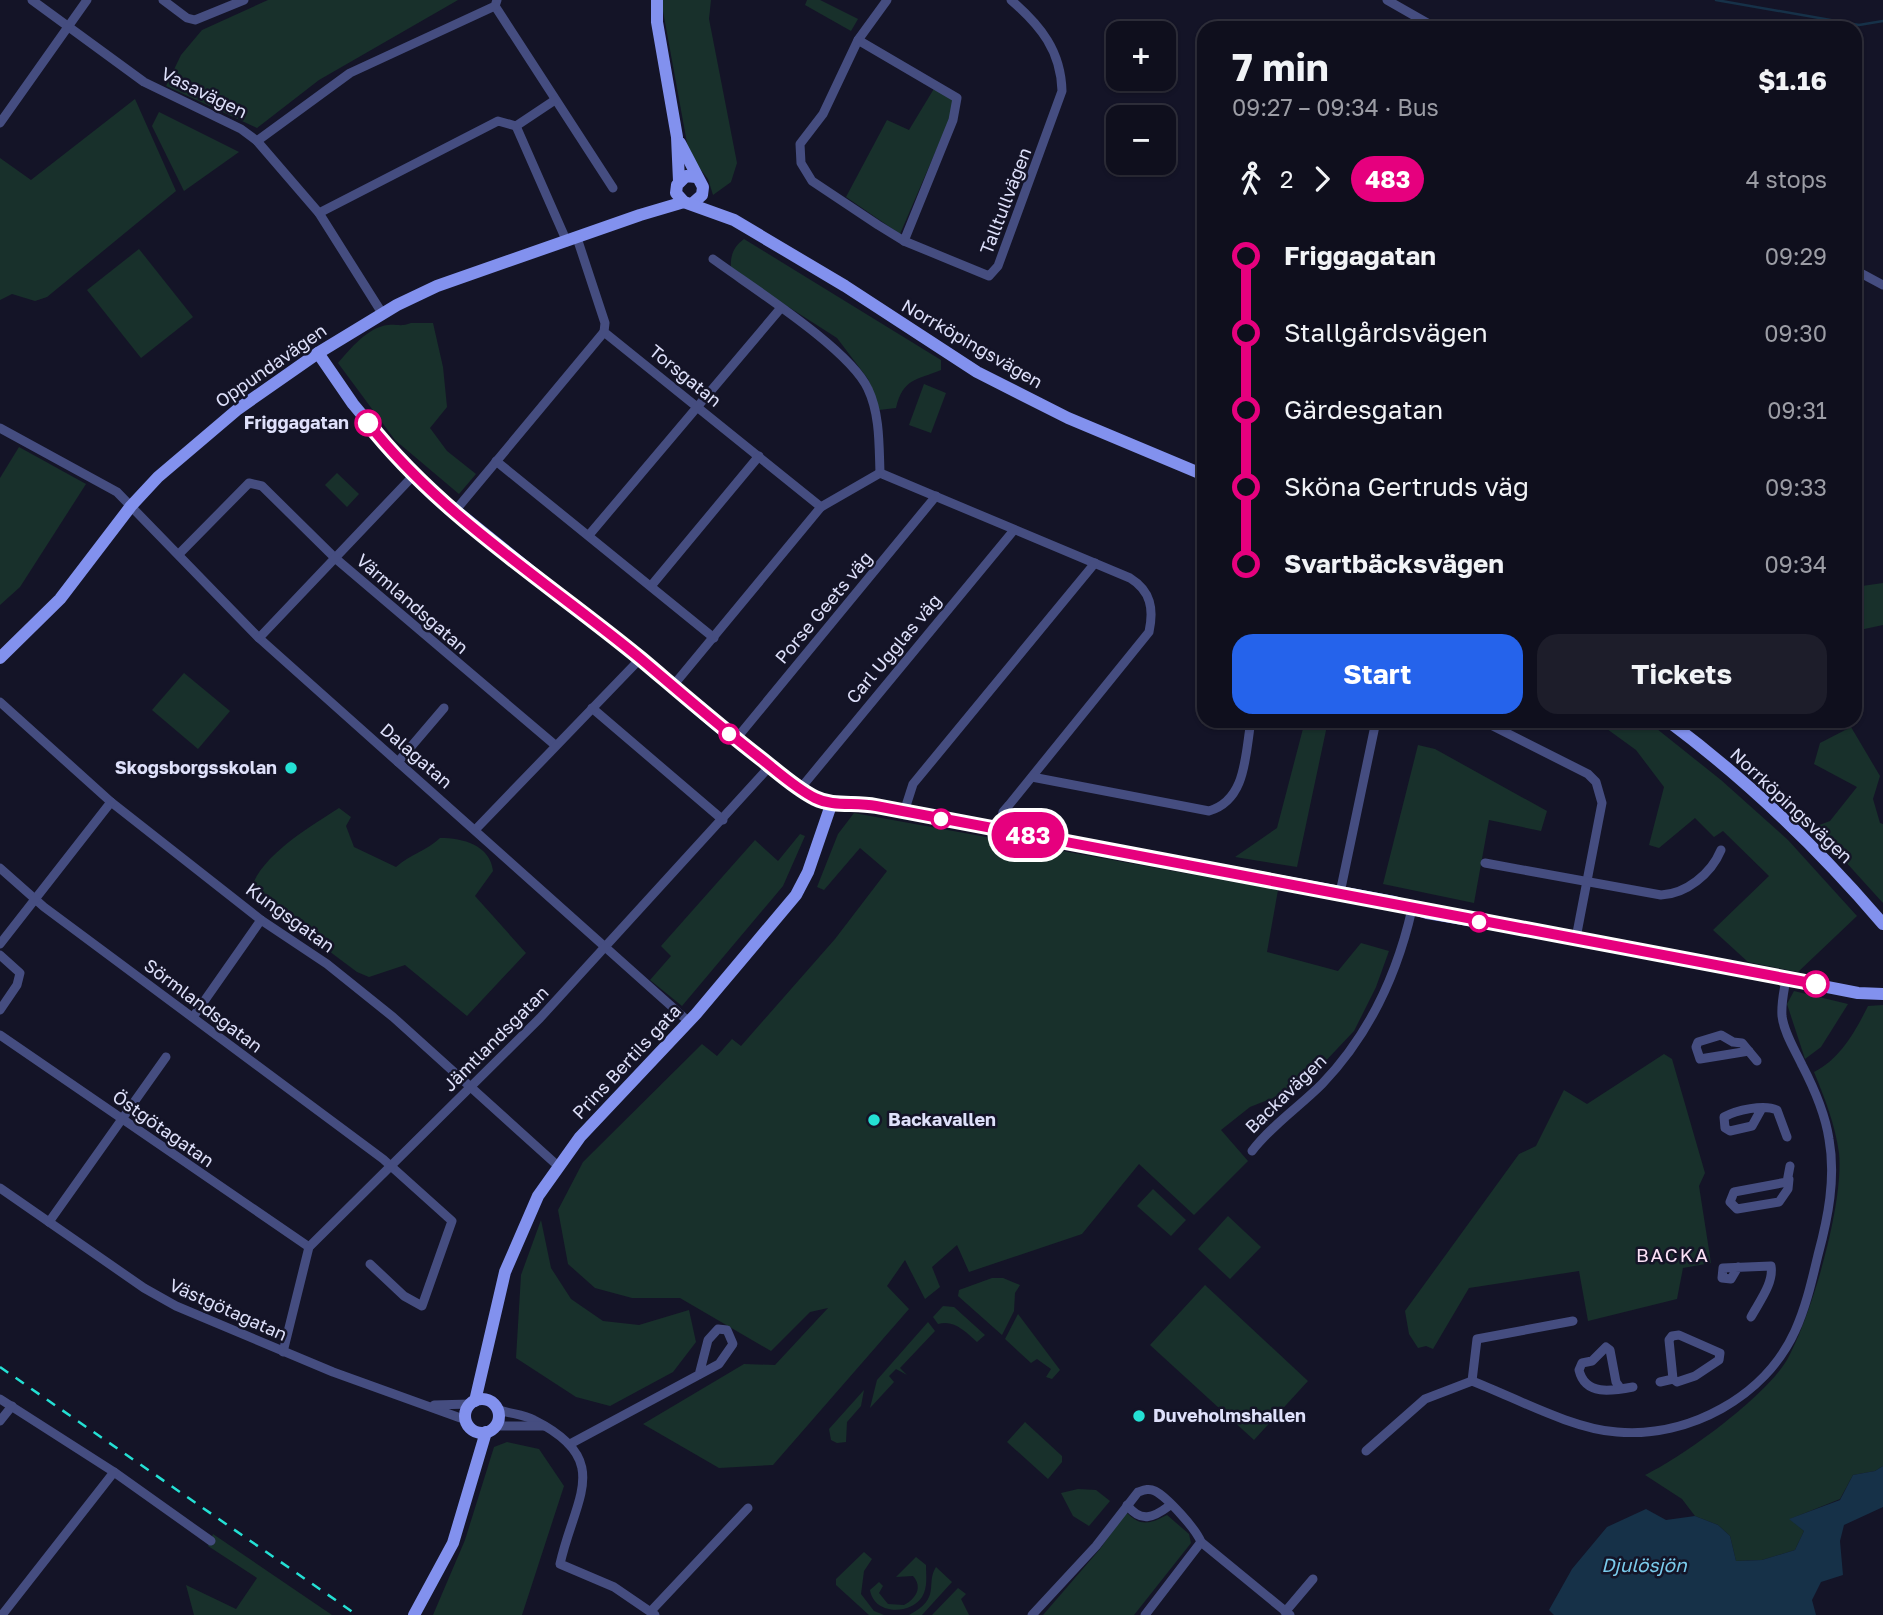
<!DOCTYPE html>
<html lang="en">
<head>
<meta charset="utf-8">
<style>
	body { margin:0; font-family:"Golos Text",sans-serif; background:#1d1d2a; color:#f1f3f6; height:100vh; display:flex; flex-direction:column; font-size:26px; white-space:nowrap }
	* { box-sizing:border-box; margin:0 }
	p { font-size:23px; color:#9b9ca4 }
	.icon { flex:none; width:38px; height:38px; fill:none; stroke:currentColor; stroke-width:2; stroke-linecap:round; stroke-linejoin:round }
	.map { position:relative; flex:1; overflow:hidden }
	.panel { position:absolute; left:1197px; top:21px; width:665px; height:707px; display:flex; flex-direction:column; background:#0f0f1d; border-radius:21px; box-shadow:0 2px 5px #0004,0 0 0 2px #2f2f3b }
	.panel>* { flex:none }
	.badge { padding:0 14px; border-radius:23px; font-size:24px; line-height:46px }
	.fabs { position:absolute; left:1106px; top:21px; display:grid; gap:14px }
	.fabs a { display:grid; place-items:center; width:70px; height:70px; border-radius:14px; background:#0f0f1d; box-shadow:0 2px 5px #0004,0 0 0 2px #2f2f3b; font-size:35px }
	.map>.badge { position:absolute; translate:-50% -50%; box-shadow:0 0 0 4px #fff }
	.legs { display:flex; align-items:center; gap:10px; height:77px; padding:0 35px; font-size:23px }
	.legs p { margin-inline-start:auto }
	.summary { display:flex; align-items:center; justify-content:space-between; height:119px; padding:0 35px }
	h1 { font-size:38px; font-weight:700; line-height:52px }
	.cta { display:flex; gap:14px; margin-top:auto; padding:14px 35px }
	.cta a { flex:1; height:80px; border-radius:21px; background:#2563eb; color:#fff; font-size:28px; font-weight:700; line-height:80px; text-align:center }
	.cta a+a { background:#1d1d2a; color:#f1f3f6 }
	ul { padding:0 35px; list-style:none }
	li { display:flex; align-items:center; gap:24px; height:77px; font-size:26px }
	li i { display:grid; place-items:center; width:10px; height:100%; margin:0 9px; background:currentColor }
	li i::after { content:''; width:18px; height:18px; margin:-9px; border:5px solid; border-radius:50%; background:#0f0f1d }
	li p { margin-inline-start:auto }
	li:first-child i { background:linear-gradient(#0000 50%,currentColor 0) }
	li:last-child i { background:linear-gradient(currentColor 50%,#0000 0) }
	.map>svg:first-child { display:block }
	.green { fill:#18302b }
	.water { fill:#163148 }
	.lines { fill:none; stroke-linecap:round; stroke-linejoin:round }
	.stream { stroke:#163148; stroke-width:2.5 }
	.street { stroke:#454d80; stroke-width:9 }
	.secondary { stroke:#8291ee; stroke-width:12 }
	.rail { stroke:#24e0d4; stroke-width:2.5; stroke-dasharray:10 9; stroke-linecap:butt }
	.line-1-casing { stroke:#fff; stroke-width:16 }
	.line-1 { stroke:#e6007e; stroke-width:10 }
	.stop-1-dot { fill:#fff; stroke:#e6007e; stroke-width:3.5 }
	.poi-dot { fill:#24e0d4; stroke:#141427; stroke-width:2.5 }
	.labels { text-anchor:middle; stroke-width:5; stroke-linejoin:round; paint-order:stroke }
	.street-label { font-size:18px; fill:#dee0fa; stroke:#141427 }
	.stop-label { font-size:18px; font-weight:bold; fill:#dee0fa; stroke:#141427; text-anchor:end }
	.poi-label { font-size:18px; font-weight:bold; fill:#dee0fa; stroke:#141427; text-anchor:start }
	.neighbourhood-label { font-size:19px; letter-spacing:2px; fill:#fbe0f5; stroke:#141427 }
	.water-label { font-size:19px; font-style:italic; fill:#7acbec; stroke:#141427 }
</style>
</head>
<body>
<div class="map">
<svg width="1883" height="1615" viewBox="0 0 1883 1615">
	<rect width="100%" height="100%" fill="#141427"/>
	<!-- green -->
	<g class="green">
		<path d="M 268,0 L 458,0 L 319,80 L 257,128 L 166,86 L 181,55 L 202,30 Z"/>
		<path d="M 661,0 L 711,0 L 709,19 L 737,163 L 731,182 L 713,195 L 708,179 L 689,154 Z"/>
		<path d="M 807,0 L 820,0 L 858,19 L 851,31 L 805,5 Z"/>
		<path d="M 935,87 L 953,99 L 950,118 L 900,234 L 846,197 L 887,120 L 909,130 Z"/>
		<path d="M 135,99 L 176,191 L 47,297 L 35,301 L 12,294 L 0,300 L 0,158 L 31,180 Z"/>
		<path d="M 159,112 L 239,152 L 184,191 L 152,126 Z"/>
		<path d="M 744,239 L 941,360 L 941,370 C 917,380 903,378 896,408 L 879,410 L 868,379 L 837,338 L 731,270 C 730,256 733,247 744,239 Z"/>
		<path d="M 139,249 L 193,317 L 141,358 L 87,290 Z"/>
		<path d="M 411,323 L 433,323 L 443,367 L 447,407 L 430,428 L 447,451 L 476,474 L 459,494 L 395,440 L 338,363 C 350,349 368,327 388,325 C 397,324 401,327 411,323 Z"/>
		<path d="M 924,384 L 946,393 L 931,433 L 909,425 Z"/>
		<path d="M 19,447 L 86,484 L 20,587 L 0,605 L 0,478 Z"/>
		<path d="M 337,473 L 359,494 L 347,507 L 325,485 Z"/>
		<path d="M 1883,583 L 1883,625 L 1855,631 L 1855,587 Z"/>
		<path d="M 184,673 L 230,711 L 198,749 L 152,710 Z"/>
		<path d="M 1305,721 L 1328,721 L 1297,867 L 1235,857 L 1277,828 Z"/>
		<path d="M 1596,721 L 1647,721 L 1721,780 L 1788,840 L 1857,916 L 1798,972 L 1748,962 L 1713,930 L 1769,876 L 1723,831 L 1714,837 L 1695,818 L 1659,848 L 1649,845 L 1664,787 L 1636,750 Z"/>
		<path d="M 1851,727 L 1880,776 L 1873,799 L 1880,823 L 1883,824 L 1883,903 L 1814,827 L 1830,821 L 1857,787 L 1814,764 L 1820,743 Z"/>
		<path d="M 1418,745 L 1435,749 L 1547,811 L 1541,831 L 1489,820 L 1474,903 L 1383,884 Z"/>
		<path d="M 339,808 L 351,817 L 346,826 L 354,847 L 396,867 C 411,854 426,851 440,838 C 463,838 490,845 493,871 L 475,896 L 526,953 L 467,1016 L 405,965 L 369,977 L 357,972 L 250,892 C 259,856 310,827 339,808 Z"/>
		<path d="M 854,813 L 1278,890 L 1267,952 L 1338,971 L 1361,943 L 1389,951 L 1376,987 L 1354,1031 L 1301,1087 L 1250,1107 L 1221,1130 L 1248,1161 L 1194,1215 L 1139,1164 L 1082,1234 L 969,1272 L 957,1245 L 932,1267 L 940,1287 L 925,1299 L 905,1260 L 887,1286 L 909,1309 L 773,1465 L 719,1468 L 643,1424 L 744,1364 L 775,1365 L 828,1308 L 810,1312 L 771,1351 L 680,1298 L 632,1298 L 595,1288 L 568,1264 L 558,1210 L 583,1162 L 702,1044 L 717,1056 L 732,1039 L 741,1046 L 835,939 L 887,871 L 860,848 L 824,890 L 817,887 L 838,834 Z"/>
		<path d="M 800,834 L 805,836 L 783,886 L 682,1006 L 650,980 L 671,956 L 661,946 L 755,840 L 778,861 Z"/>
		<path d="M 1794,991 L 1848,1004 L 1821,1047 L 1805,1059 L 1787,1004 Z"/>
		<path d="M 1883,1005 L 1883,1466 L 1875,1471 L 1853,1475 L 1840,1499 L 1790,1519 L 1804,1531 L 1795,1550 L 1762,1560 L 1736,1561 L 1730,1536 L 1718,1525 L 1695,1516 L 1682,1499 L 1645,1475 C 1683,1457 1768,1395 1788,1358 C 1812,1314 1844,1203 1839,1153 C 1835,1124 1825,1099 1814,1072 C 1840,1059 1855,1032 1868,1006 Z"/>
		<path d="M 1664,1054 L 1672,1059 L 1705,1173 L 1699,1186 L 1711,1263 L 1683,1268 L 1677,1299 L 1588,1321 L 1579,1271 L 1469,1288 L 1433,1349 L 1426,1346 L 1418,1348 L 1409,1334 L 1405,1311 L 1519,1154 L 1536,1146 L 1564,1090 L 1587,1104 Z"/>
		<path d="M 1153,1189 L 1186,1220 L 1171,1236 L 1137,1206 Z"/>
		<path d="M 1228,1216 L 1261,1247 L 1230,1279 L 1198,1249 Z"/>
		<path d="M 541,1220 L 551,1268 L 571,1299 L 603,1321 L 639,1325 L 689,1310 L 696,1342 L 673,1372 L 610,1406 L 576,1397 L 516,1358 L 521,1275 Z"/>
		<path d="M 992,1278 L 1003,1278 L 1020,1285 L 1015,1293 L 1014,1311 L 1002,1335 L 958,1296 L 959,1290 Z"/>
		<path d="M 1205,1285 L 1308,1381 L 1254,1440 L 1150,1345 Z"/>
		<path d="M 943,1306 L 954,1307 L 985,1335 L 977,1342 C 966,1332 954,1319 938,1324 L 933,1317 Z"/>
		<path d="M 1018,1314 L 1060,1370 L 1052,1379 L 1046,1377 L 1051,1369 L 1037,1359 L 1031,1363 L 1005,1339 Z"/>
		<path d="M 928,1322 L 935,1331 L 900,1368 L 907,1375 L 896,1369 L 889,1376 L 894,1382 L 870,1408 L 877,1380 Z"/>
		<path d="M 864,1390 L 861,1406 L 847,1422 L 846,1442 L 837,1443 L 831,1440 L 829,1429 Z"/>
		<path d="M 1025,1422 L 1062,1456 L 1062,1462 L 1048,1479 L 1007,1442 Z"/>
		<path d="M 507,1442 L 539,1449 L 564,1486 L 522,1615 L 433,1615 L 465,1540 L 494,1447 Z"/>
		<path d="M 1078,1489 L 1096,1490 L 1110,1501 L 1089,1526 L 1073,1516 L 1061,1493 Z"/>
		<path d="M 1126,1512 C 1140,1527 1150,1524 1167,1515 L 1189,1534 L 1191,1543 L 1134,1615 L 1043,1615 L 1100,1549 Z"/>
		<path d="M 213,1534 L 332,1615 L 194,1615 L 186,1585 L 236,1609 L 257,1578 L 208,1546 Z"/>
		<path d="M 864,1552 L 872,1559 L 864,1571 L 861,1594 L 874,1611 L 884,1615 L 869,1615 L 836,1585 L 836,1579 Z"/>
		<path d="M 916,1557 L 926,1565 C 926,1576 928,1587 922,1597 C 910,1615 874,1615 870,1590 L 879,1582 L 883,1586 L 879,1593 L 888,1604 L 904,1605 C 916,1599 923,1587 913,1576 L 896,1577 Z"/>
		<path d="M 936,1567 L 952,1582 L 922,1615 L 909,1615 C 942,1598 925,1584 936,1567 Z"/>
		<path d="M 958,1588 L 966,1594 L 961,1599 L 969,1615 L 932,1615 Z"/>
	</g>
	<!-- water -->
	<path class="water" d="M 1883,1466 L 1883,1507 L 1844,1525 L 1840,1541 L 1843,1575 L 1821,1582 L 1812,1600 L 1816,1615 L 1554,1615 L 1549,1610 L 1572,1569 L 1607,1527 L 1646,1509 L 1666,1520 L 1695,1516 L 1718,1525 L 1730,1536 L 1736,1561 L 1762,1560 L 1795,1550 L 1804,1531 L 1789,1519 L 1840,1500 L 1853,1475 L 1875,1471 Z"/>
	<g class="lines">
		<!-- stream -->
		<path class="stream" d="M 1716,0 L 1859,25 L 1883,21"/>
		<!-- street -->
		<g class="street">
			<path d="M 32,0 L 144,82 L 241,129 L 257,141 L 319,213 L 382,313"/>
			<path d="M 163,0 L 187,18 L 195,20 L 244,0"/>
			<path d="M 887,0 L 858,40 L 823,114 L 800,144 L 801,163 L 812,181 L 878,225 L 904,241 L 989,276 L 998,266 L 1062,91 C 1061,51 1041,26 1011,0"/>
			<path d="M 1387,0 L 1436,28"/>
			<path d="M 495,6 L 613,188"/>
			<path d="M 858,40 L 957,98 L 953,120 L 904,241"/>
			<path d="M 0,123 L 87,0"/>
			<path d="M 516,126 L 567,242"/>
			<path d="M 257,141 L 350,73 L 495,6 L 497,0"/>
			<path d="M 319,213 L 498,121 L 516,126 L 555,100"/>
			<path d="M 577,238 L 605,323 L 604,332 L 821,507"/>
			<path d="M 713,259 C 751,287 850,349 868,389 C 880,414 879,446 880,473"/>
			<path d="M 1855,270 L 1883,285"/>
			<path d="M 0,428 L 117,492 L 259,638 L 688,1021"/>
			<path d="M 496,461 L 714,638"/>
			<path d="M 455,511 L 604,332"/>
			<path d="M 589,535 L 780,309"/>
			<path d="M 179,554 L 249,483 L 262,486 L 335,558 L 555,745"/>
			<path d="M 651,586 L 759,456"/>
			<path d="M 259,638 L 413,476"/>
			<path d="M 672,687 L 821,507 L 880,473 L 1130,578 C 1151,591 1154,609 1149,632 L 1009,805 L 1003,812 L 999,830"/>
			<path d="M 0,702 L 111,802 L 261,920 L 327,964 L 393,1017 L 558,1166"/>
			<path d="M 592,708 L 723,820"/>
			<path d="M 1483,721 L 1588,774 L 1596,782 L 1602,803 L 1576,938"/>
			<path d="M 736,739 L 936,496"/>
			<path d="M 398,762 L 444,708"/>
			<path d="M 1032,777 L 1209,811 C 1247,800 1245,754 1251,721"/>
			<path d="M 800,789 L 1014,530"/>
			<path d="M 904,812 L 913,784 L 1095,563"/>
			<path d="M 476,829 L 640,659"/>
			<path d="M 1485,863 L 1661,895 C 1686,894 1711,874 1721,850"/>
			<path d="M 0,868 L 44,907 L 383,1159 L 452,1221 L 422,1306 L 404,1296 L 370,1264"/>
			<path d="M 1340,893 L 1376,721"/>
			<path d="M 0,944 L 111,802"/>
			<path d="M 0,955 L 20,973 L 17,985 L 0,1010"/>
			<path d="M 193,1017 L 261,920"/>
			<path d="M 0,1035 L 309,1247"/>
			<path d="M 1749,1051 L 1700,1059 L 1696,1047 L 1698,1042 L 1721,1035 L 1733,1042 L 1742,1043 C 1747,1049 1752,1055 1757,1061"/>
			<path d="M 1762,1108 L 1752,1126 L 1730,1131 L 1725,1128 L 1724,1117 C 1736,1110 1764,1104 1777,1110 L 1787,1137"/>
			<path d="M 1252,1151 C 1272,1125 1299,1107 1322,1084 C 1369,1035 1397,975 1412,909"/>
			<path d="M 1789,1179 L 1788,1189 L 1779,1202 L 1737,1209 L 1730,1202 L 1734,1192 L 1787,1182 L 1790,1166"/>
			<path d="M 0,1188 L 144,1288 L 176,1306 L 333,1372 L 466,1420"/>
			<path d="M 49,1222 L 166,1057"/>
			<path d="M 1738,1267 L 1731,1279 L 1722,1278 L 1723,1268 L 1771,1266 C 1774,1283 1759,1302 1751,1317"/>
			<path d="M 283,1352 L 309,1247 L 540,1018 L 770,766"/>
			<path d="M 1472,1381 L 1477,1339 L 1573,1321"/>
			<path d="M 1660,1382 L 1673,1379 L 1669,1340 L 1672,1336 L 1679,1335 L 1720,1353 L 1719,1360 L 1695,1376 L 1677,1382 L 1673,1379"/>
			<path d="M 1621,1389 L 1616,1382 L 1610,1350 L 1606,1347 L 1592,1361 L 1582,1363 L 1579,1370 C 1585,1396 1612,1391 1633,1387"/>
			<path d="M 0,1399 L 114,1472 L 211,1541"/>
			<path d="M 434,1405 L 470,1404"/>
			<path d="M 497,1409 C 509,1414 523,1414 534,1420 C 614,1460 575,1497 560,1564 L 614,1587 L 655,1615"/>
			<path d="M 0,1421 L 12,1406"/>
			<path d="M 495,1426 L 544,1426"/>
			<path d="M 570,1444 L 719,1364 L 733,1344 L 727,1330 L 718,1329 L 708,1340 L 699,1375"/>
			<path d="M 1366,1451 L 1425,1399 L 1472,1381 C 1516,1398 1572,1429 1617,1432 C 1689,1438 1765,1397 1795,1331 C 1806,1307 1812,1280 1818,1255 C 1828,1218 1836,1178 1829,1139 C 1825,1113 1814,1088 1802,1065 C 1795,1050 1784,1033 1782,1016 C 1781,1003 1784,991 1786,979"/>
			<path d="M 1127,1505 C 1141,1523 1153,1518 1169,1506"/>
			<path d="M 1201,1542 L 1290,1615"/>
			<path d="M 651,1611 L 748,1508"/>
			<path d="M 1285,1612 L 1313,1579"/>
			<path d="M 2,1615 L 114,1472"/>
			<path d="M 1032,1615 L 1096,1546 L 1138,1492 C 1144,1490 1149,1488 1155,1491 C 1167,1497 1196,1529 1201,1542 L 1145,1615"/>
		</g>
		<!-- secondary -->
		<g class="secondary">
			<path d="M 657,0 L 657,22 L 677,137 L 679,181"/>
			<path d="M 680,143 L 703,187 L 702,195 L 693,203"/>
			<path d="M 696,177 L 686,176 L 677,185 L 676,193 L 684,202 L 734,220 L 845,286 L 977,372 L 1068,418 L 1204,475"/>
			<path d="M 318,353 L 353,404 L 413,476 L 640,659 L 714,723 L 814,798 L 831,805 L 851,802 L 876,806 L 1394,902 L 1427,913 L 1576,938 L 1858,993 L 1883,994"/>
			<path d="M 0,658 L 60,599 L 131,506 L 158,477 L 238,409 L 318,353 L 397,305 L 437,286 L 640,215 L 684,202"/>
			<path d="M 1668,721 C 1747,780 1819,849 1883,924"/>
			<circle cx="482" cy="1416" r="17"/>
			<path d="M 475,1401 L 505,1272 L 538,1196 L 580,1137 L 696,1014 L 796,895 L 808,872 L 831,805"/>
			<path d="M 414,1615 L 453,1543 L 486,1432"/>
		</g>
		<!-- rail -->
		<path class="rail" d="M 0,1367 L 357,1615"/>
	</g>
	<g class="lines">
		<!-- line-1 casing -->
		<g class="line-1-casing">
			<path id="line-1" d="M 368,423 C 442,517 549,583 641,659 C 680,692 719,726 759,757 C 777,771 795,788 815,798 C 833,807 854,802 876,806 L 1816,984"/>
		</g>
		<!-- line-1 -->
		<use href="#line-1" class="line-1"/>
	</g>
	<!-- markers -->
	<g class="stop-1-dot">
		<circle cx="368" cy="423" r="12"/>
		<circle cx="729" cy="734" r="9"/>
		<circle cx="941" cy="819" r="9"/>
		<circle cx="1479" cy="922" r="9"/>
		<circle cx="1816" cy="984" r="12"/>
	</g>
	<g class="poi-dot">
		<circle cx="291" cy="768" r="7"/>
		<circle cx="874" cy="1120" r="7"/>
		<circle cx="1139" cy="1416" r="7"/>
	</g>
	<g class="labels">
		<!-- street labels -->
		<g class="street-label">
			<text transform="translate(204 93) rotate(26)" y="6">Vasavägen</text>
			<text transform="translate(1006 201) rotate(-69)" y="6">Talltullvägen</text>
			<text transform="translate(972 344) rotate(30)" y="6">Norrköpingsvägen</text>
			<text transform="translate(271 366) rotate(-35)" y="6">Oppundavägen</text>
			<text transform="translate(685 376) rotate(39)" y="6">Torsgatan</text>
			<text transform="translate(412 604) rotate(41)" y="6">Värmlandsgatan</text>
			<text transform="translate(824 608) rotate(-50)" y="6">Porse Geets väg</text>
			<text transform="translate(894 649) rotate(-50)" y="6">Carl Ugglas väg</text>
			<text transform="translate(416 756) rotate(41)" y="6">Dalagatan</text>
			<text transform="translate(1791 806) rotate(43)" y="6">Norrköpingsvägen</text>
			<text transform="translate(290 918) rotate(36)" y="6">Kungsgatan</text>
			<text transform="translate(203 1006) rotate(37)" y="6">Sörmlandsgatan</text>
			<text transform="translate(496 1039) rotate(-45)" y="6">Jämtlandsgatan</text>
			<text transform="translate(627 1062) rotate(-47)" y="6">Prins Bertils gata</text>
			<text transform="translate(1286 1094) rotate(-44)" y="6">Backavägen</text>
			<text transform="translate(163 1129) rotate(35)" y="6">Östgötagatan</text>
			<text transform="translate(228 1310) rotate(24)" y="6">Västgötagatan</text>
		</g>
		<!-- stop labels -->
		<g class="stop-label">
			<text x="349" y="429">Friggagatan</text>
		</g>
		<!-- poi labels -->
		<g class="poi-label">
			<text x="277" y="774" text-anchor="end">Skogsborgsskolan</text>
			<text x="888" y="1126">Backavallen</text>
			<text x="1153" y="1422">Duveholmshallen</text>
		</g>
		<!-- neighbourhood labels -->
		<g class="neighbourhood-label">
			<text x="1673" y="1262">BACKA</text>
		</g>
		<!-- water labels -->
		<g class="water-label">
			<text x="1644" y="1572">Djulösjön</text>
		</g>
	</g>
</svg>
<div class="fabs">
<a>+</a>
<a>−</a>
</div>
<b class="badge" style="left:1028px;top:835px;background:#e6007e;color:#fff">483</b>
<section class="panel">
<div class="summary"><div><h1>7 min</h1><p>09:27 – 09:34 · Bus</p></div><b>$1.16</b></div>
<div class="legs"><svg class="icon" aria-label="walk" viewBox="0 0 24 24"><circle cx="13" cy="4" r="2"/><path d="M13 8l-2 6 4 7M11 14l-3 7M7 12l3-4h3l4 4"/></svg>2<svg class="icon" aria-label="forward" viewBox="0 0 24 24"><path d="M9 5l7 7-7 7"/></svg><b class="badge" style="background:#e6007e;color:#fff">483</b><p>4 stops</p></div>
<ul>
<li><i style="color:#e6007e"></i><b>Friggagatan</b><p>09:29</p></li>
<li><i style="color:#e6007e"></i><span>Stallgårdsvägen</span><p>09:30</p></li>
<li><i style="color:#e6007e"></i><span>Gärdesgatan</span><p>09:31</p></li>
<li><i style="color:#e6007e"></i><span>Sköna Gertruds väg</span><p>09:33</p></li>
<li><i style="color:#e6007e"></i><b>Svartbäcksvägen</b><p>09:34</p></li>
</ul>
<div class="cta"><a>Start</a><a>Tickets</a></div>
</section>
</div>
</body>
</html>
